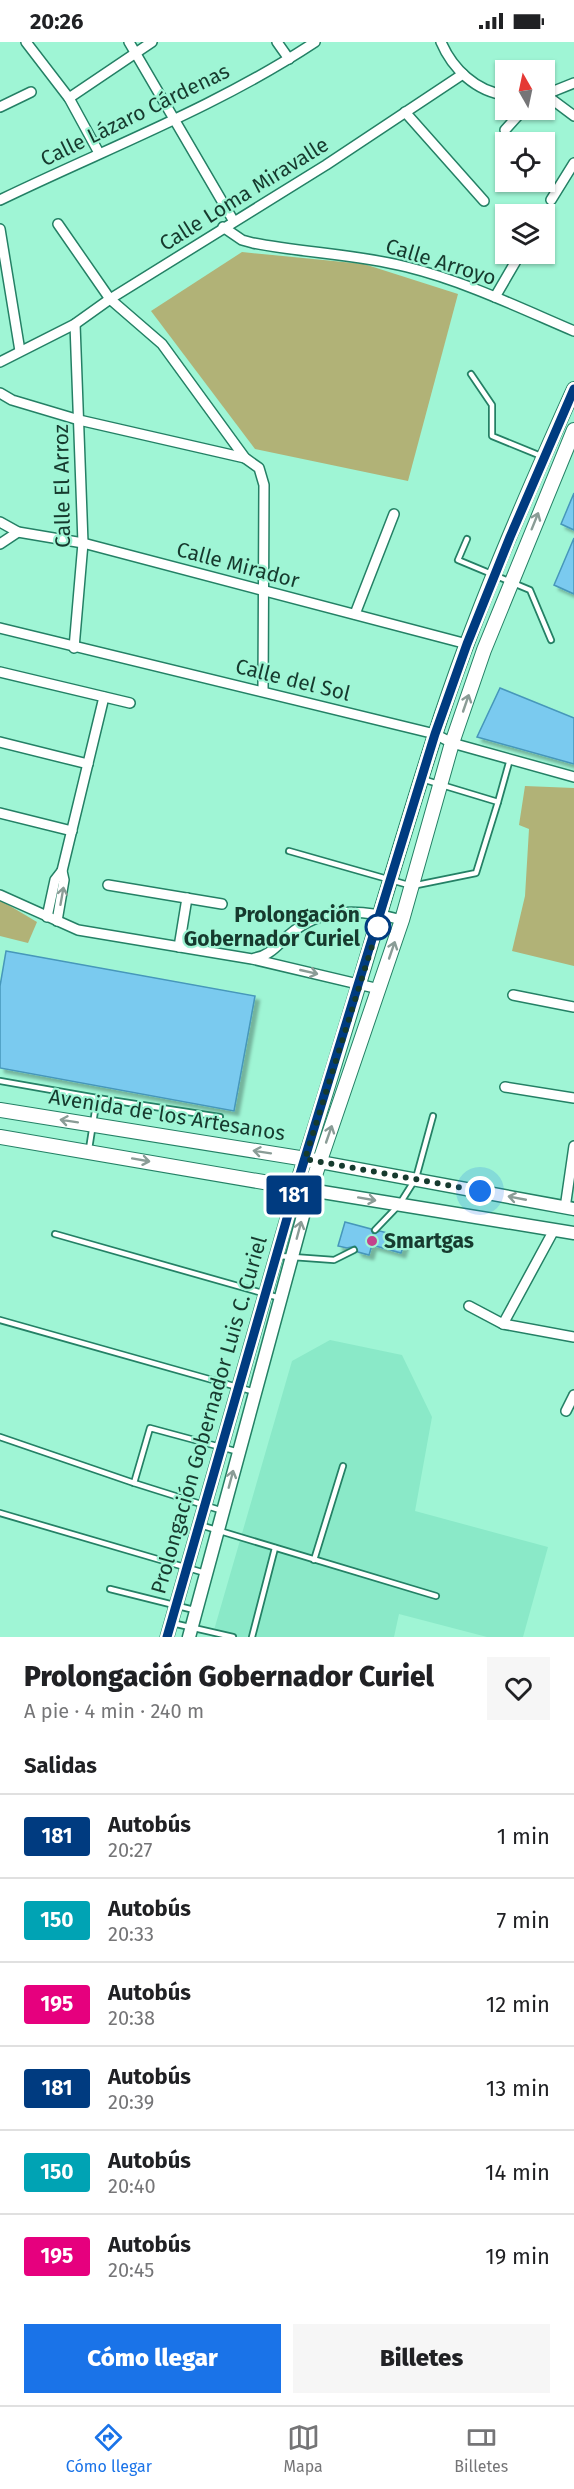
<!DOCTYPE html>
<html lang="es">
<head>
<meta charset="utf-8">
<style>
	body { margin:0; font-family:"Fira Sans",sans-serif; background:#f6f6f6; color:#202124; height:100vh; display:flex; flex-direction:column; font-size:22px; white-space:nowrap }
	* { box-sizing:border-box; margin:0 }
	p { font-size:20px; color:#757577 }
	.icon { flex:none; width:33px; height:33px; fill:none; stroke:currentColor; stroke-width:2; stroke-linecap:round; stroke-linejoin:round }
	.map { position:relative; height:1595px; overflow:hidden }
	.drawer { display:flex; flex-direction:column; background:#fff; flex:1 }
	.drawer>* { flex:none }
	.badge { padding:0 12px; border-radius:4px; font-size:21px; line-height:39px }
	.needle { width:39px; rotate:351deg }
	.tools { position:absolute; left:495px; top:18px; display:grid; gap:12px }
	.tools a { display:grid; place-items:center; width:60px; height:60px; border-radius:0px; background:#fff; box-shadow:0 2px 4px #0004; font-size:30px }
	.you { position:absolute; width:30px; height:30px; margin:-15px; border:4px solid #fff; border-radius:50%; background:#1a73e8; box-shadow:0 0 0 9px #1a73e833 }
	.map>.badge { position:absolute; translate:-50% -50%; box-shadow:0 0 0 3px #fff }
	h2 { padding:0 24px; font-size:22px; line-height:54px }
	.round { display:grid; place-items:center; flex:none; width:63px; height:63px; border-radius:0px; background:#f6f6f6 }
	.summary { display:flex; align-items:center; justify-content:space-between; height:102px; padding:0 24px }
	h1 { font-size:28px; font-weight:800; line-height:45px }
	.primary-button { display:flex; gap:12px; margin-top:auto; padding:12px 24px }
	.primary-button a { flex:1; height:69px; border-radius:0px; background:#1a73e8; color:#fff; font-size:24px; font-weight:800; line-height:69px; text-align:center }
	.primary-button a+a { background:#f6f6f6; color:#202124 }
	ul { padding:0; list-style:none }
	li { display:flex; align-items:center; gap:18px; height:84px; padding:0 24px; border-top:2px solid #e0e0e0 }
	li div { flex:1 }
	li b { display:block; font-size:22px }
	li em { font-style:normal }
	li .badge { min-width:66px; font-weight:700; text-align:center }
	.status { display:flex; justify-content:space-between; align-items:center; height:42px; padding:0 30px; background:#fff; direction:ltr }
	.status svg { height:16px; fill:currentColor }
	.dock { display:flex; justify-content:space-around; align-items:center; height:84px; border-top:2px solid #e0e0e0; background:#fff; font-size:16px; color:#757577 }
	.dock a { display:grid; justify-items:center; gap:3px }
	.dock .active { color:#1a73e8 }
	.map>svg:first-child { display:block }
	.built { fill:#8ae9c8 }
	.green { fill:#b1b277 }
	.building { fill:#7acaef; stroke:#4697ba; stroke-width:1.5; filter:url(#shadow) }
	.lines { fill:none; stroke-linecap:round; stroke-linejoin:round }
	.lane-casing { stroke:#248065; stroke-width:8 }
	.street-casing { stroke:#248065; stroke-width:12 }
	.secondary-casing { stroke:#248065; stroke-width:15 }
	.primary-casing { stroke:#248065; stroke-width:16 }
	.lane { stroke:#fff; stroke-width:4.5 }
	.street { stroke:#fff; stroke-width:9 }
	.secondary { stroke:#fff; stroke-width:12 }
	.primary { stroke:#fff; stroke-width:14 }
	.oneway { stroke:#8a9c96 }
	.line-casing { stroke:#fff; stroke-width:14 }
	.line { stroke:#003b80; stroke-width:9 }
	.walk { stroke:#163a2e; stroke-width:6; stroke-dasharray:0 10.8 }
	.stop-dot { fill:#fff; stroke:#003b80; stroke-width:3 }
	.poi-dot { fill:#c4428c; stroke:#9ff5d5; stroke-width:2 }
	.labels { text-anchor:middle; stroke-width:4.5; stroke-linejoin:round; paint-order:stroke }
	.street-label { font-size:21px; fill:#163a2e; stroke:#9ff5d5 }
	.stop-label { font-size:21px; font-weight:bold; fill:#163a2e; stroke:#9ff5d5; text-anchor:end }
	.poi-label { font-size:21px; font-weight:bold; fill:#163a2e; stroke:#9ff5d5; text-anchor:start }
</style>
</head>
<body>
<div class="status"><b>20:26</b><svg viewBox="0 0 49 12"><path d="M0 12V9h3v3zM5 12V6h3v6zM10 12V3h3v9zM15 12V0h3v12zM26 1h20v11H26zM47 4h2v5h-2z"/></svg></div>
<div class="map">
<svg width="574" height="1595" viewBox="0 0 574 1595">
	<defs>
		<filter id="shadow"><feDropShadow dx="4.5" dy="4.5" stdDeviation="1.5" flood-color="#0004"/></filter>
	</defs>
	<rect width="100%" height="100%" fill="#9ff5d5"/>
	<!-- built -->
	<path class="built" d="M 330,1298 L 402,1313 L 432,1375 L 415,1469 L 548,1505 L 523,1595 L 487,1595 L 399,1572 L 394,1595 L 212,1595 L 292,1319 Z"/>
	<!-- green -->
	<g class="green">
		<path d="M 242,210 L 364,222 L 458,252 L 408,439 L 255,407 L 151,269 Z"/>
		<path d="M 525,744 L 574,746 L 574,924 L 512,909 L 525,854 L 529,787 L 519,783 Z"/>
		<path d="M 0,858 L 37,880 L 28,901 L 0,894 Z"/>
	</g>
	<!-- building -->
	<g class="building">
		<path d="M 574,451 L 574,488 L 561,482 Z"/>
		<path d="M 574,496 L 574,552 L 554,543 Z"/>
		<path d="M 500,646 L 574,676 L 574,722 L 477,695 Z"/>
		<path d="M 6,909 L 255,954 L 234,1069 L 0,1026 L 0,944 Z"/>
		<path d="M 345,1180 L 371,1187 L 373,1192 L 380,1189 L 406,1196 L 401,1211 L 372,1203 L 369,1213 L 358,1210 L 355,1204 L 347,1206 L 338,1204 Z"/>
	</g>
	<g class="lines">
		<!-- lane casing -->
		<g class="lane-casing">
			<g id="lane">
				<path d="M 471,332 L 492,363 L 492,394 L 541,414"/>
				<path d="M 467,497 L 458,518 L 530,548 L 551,598"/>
				<path d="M 498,760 L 510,717"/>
				<path d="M 289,809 L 412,844 L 476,831 L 498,760 L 422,737"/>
				<path d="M 0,1039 L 97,1056 L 89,1107"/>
				<path d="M 97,1056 L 220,1075"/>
				<path d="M 375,1188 L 399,1163 L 416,1136 L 433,1074"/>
				<path d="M 55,1192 L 280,1256"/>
				<path d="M 279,1214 L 334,1218 L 354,1208"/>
				<path d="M 0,1278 L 255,1350"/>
				<path d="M 0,1395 L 134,1441"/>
				<path d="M 223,1469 L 134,1441 L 150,1386 L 239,1410"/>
				<path d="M 0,1471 L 205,1531"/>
				<path d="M 200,1483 L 436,1554"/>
				<path d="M 314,1518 L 343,1424"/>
				<path d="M 110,1547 L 194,1568"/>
				<path d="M 172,1581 L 233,1595"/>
				<path d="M 252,1595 L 275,1506"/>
			</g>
		</g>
		<!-- street casing -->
		<g class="street-casing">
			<g id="street">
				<path d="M 26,0 L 69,56 L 99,111"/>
				<path d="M 129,0 L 233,178"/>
				<path d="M 277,0 L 289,17"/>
				<path d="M 441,0 C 452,26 476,50 506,53"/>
				<path d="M 544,53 L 574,41"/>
				<path d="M 546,53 L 574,74"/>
				<path d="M 69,56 L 152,0"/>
				<path d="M 0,65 L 31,50"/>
				<path d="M 405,70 L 484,159"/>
				<path d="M 505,88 L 523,68"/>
				<path d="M 0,158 C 105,107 217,65 315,0"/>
				<path d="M 551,158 L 574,121"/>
				<path d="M 58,182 L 110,257 L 162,302 L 245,416 L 259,426 L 264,443 L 263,649"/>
				<path d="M 223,185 L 242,198 L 253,201 C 304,211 356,212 407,225 C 464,239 520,266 574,289"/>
				<path d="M 0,187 L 20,309"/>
				<path d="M 495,255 L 520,212"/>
				<path d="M 0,320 L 75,282 L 110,257 L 326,123 L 463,32"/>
				<path d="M 0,351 L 12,358 L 79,378 L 245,416"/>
				<path d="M 0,480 L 18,490 L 83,501 L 467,602"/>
				<path d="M 0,502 L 18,490"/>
				<path d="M 355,572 L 394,472"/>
				<path d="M 0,586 L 435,692 L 452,701 L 574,735"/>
				<path d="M 74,606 L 83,501 L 75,282"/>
				<path d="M 0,630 L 130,661"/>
				<path d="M 0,700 L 88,722"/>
				<path d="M 0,771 L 72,789"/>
				<path d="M 108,843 L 222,862"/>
				<path d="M 0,853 L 78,888 L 252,917 L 379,947"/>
				<path d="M 47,875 L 55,838 L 62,829"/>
				<path d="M 57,879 L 64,838 L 62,829 L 104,655"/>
				<path d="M 179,905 L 187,856"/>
				<path d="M 255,916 C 270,914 278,902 289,893 C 322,864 362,867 402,878"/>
				<path d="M 513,953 L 574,965"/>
				<path d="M 505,1045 L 574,1056"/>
				<path d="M 565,1166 L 574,1104"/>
				<path d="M 469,1264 L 503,1282 L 574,1295"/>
				<path d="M 503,1282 L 554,1188"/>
				<path d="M 566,1369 L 574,1353"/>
			</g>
		</g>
		<!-- secondary casing -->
		<g class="secondary-casing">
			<g id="secondary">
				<path d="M 320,1120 L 574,1167"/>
				<path d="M 167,1595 L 296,1145"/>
				<path d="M 189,1595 L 310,1148 L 574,1191"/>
			</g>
		</g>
		<!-- primary casing -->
		<g class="primary-casing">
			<g id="primary">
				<path d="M 0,1068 L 312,1118"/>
				<path d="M 0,1095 L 310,1148 L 402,878 L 452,701 L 484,608 L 574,388"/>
				<path d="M 296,1145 C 345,995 387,843 435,693 C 473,575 523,460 574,347"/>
			</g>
		</g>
		<!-- lane -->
		<use href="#lane" class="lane"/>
		<!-- street -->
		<use href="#street" class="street"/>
		<!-- secondary -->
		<use href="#secondary" class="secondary"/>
		<!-- primary -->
		<use href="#primary" class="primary"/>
	</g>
	<!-- one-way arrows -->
	<defs><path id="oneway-shaft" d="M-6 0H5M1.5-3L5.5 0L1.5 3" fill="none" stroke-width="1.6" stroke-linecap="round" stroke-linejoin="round" transform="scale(1.5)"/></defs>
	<g class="oneway">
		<use href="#oneway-shaft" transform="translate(535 479) rotate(-68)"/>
		<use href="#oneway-shaft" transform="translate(466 661) rotate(-71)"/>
		<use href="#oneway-shaft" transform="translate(62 854) rotate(-80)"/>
		<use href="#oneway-shaft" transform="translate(392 908) rotate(-71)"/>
		<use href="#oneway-shaft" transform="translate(309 930) rotate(13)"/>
		<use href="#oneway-shaft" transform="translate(69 1079) rotate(-171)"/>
		<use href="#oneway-shaft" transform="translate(329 1092) rotate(-71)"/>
		<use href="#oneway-shaft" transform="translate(262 1110) rotate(-171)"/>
		<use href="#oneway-shaft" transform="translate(141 1118) rotate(10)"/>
		<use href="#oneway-shaft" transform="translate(517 1156) rotate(-169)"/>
		<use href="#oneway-shaft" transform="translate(367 1157) rotate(10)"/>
		<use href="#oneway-shaft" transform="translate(299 1188) rotate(-75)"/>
		<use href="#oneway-shaft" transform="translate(231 1437) rotate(-75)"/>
	</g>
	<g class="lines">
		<!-- line casing -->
		<g class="line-casing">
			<path id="line" d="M 167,1595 L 296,1145 L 435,692 L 467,602 L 510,495 L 574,347"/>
		</g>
		<!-- line -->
		<use href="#line" class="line"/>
		<!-- walk -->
		<path class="walk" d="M 378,885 L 305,1117 L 480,1149"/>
	</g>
	<!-- markers -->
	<circle class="stop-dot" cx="378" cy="885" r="12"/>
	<circle class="poi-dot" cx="372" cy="1199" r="6"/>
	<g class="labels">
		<!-- street labels -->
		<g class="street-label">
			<text transform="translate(135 73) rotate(-26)" y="7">Calle Lázaro Cárdenas</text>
			<text transform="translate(244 152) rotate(-32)" y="7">Calle Loma Miravalle</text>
			<text transform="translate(441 220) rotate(17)" y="7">Calle Arroyo</text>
			<text transform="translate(62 444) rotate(-91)" y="7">Calle El Arroz</text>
			<text transform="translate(238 523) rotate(15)" y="7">Calle Mirador</text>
			<text transform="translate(293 638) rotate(14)" y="7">Calle del Sol</text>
			<text transform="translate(167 1073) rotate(9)" y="7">Avenida de los Artesanos</text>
			<text transform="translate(209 1373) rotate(-74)" y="7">Prolongación Gobernador Luis C. Curiel</text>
		</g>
		<!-- stop labels -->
		<g class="stop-label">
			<text x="360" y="880">Prolongación<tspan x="360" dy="24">Gobernador Curiel</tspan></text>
		</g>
		<!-- poi labels -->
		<g class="poi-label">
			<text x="384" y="1206">Smartgas</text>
		</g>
	</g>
</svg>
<div class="tools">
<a><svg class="needle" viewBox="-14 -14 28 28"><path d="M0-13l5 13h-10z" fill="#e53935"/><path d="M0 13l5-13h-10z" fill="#757577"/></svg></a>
<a><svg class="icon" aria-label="locate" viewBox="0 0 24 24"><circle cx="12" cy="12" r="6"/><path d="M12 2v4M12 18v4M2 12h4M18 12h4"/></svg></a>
<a><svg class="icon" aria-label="layers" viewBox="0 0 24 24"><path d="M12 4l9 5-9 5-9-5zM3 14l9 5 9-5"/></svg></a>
</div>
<div class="you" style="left:480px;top:1149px"></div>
<b class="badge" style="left:294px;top:1153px;background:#003b80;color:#fff">181</b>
</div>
<section class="drawer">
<div class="summary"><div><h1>Prolongación Gobernador Curiel</h1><p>A pie · 4 min · 240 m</p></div><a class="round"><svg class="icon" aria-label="heart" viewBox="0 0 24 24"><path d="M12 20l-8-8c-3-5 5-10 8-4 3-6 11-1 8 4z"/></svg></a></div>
<h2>Salidas</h2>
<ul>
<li><span class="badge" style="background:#003b80;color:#fff">181</span><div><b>Autobús</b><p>20:27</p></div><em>1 min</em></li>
<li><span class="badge" style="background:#00a3b4;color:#fff">150</span><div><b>Autobús</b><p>20:33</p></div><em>7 min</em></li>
<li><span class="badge" style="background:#e6007e;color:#fff">195</span><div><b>Autobús</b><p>20:38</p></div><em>12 min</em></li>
<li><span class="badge" style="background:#003b80;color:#fff">181</span><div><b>Autobús</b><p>20:39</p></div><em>13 min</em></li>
<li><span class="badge" style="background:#00a3b4;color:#fff">150</span><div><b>Autobús</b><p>20:40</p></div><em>14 min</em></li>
<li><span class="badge" style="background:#e6007e;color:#fff">195</span><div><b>Autobús</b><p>20:45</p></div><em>19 min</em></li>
</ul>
<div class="primary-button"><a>Cómo llegar</a><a>Billetes</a></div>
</section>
<nav class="dock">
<a class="active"><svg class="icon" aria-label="directions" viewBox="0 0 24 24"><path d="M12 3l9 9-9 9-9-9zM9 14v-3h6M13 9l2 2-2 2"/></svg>Cómo llegar</a>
<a><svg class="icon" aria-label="map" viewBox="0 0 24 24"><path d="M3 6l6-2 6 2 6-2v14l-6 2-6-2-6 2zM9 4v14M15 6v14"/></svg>Mapa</a>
<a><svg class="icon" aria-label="tickets" viewBox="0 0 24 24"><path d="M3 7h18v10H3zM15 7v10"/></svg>Billetes</a>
</nav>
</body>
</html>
